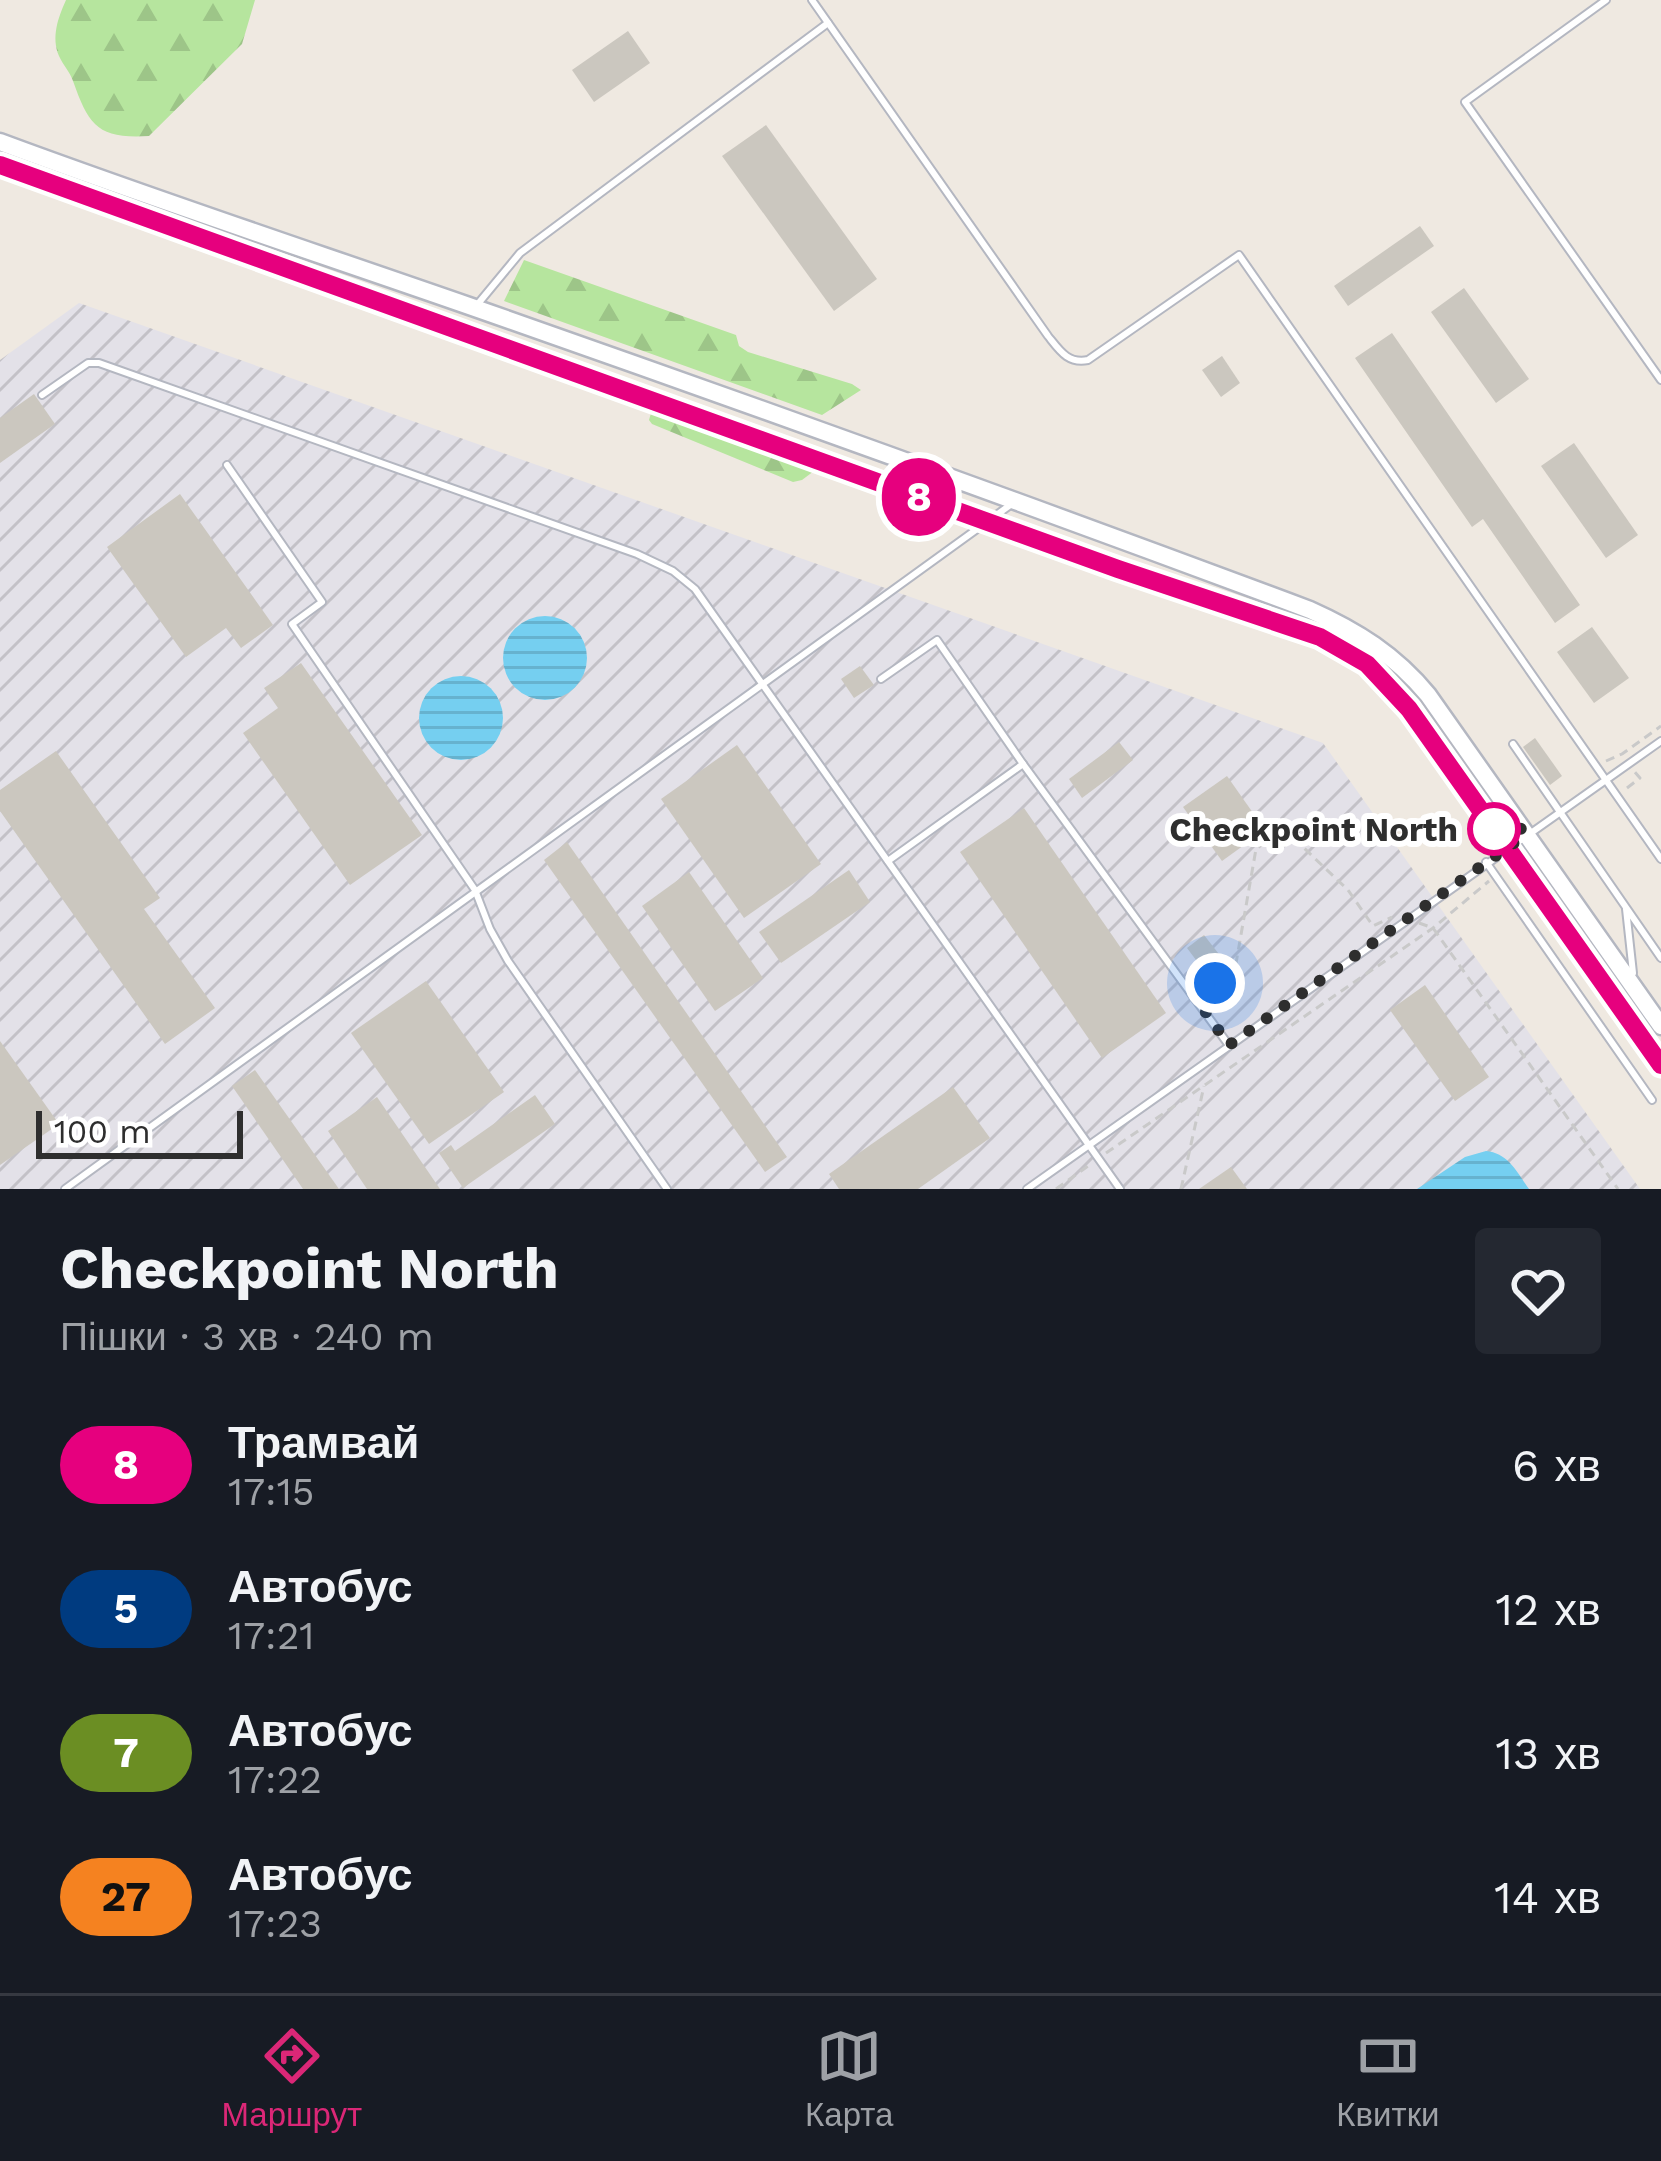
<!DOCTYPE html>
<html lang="uk">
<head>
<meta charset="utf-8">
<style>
	body { margin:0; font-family:"Work Sans",sans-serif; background:#242831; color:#f1f3f6; height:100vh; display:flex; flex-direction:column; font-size:45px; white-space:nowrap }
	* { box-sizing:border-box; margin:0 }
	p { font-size:39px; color:#9ea1a6 }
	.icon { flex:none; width:66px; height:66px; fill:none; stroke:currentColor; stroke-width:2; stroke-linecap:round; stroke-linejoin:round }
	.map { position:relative; height:1189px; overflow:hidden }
	.panel { display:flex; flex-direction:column; background:#171b24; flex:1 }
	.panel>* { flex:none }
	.badge { padding:0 24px; border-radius:39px; font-size:42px; line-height:78px }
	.scale { position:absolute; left:36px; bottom:30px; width:207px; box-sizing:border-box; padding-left:12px; border:6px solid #2e2e2e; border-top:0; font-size:33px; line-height:42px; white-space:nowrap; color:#2e2e2e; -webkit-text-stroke:9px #fff; paint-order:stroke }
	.you { position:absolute; width:60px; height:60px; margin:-30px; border:9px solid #fff; border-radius:50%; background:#1a73e8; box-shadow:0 0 0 18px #1a73e833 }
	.map>.badge { position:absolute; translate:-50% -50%; box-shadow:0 0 0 6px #fff }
	.round { display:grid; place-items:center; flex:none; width:126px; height:126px; border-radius:12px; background:#242831 }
	.headline { display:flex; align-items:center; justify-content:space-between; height:204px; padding:0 60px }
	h1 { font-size:57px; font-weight:700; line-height:90px }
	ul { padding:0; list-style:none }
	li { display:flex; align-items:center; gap:36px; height:144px; padding:0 60px }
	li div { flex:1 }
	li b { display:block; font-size:45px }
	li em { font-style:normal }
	li .badge { min-width:132px; font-weight:700; text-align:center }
	.menu { display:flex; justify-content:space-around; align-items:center; height:168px; border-top:3px solid #363941; background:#171b24; font-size:33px; color:#9ea1a6 }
	.menu a { display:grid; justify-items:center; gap:6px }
	.menu .current { color:#db2777 }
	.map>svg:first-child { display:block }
	.industrial { fill:url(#industrial-furrows) }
	.forest { fill:url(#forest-firs) }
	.water { fill:url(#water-rules) }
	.building { fill:#cbc7bf }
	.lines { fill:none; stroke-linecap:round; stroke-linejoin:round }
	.lane-casing { stroke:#b4b7c1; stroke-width:10 }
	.secondary-casing { stroke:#b4b7c1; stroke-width:21 }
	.path { stroke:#c9c9c9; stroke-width:3; stroke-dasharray:9 6; stroke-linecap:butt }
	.lane { stroke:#fff; stroke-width:6 }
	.secondary { stroke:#fff; stroke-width:16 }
	.tram { stroke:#a3a6b8; stroke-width:3 }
	.line-casing { stroke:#fff; stroke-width:27 }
	.line { stroke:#e6007e; stroke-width:18 }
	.walk { stroke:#2e2e2e; stroke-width:12; stroke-dasharray:0 21.6 }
	.stop-dot { fill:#fff; stroke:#e6007e; stroke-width:6 }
	.labels { text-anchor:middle; stroke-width:12; stroke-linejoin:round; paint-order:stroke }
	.stop-label { font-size:33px; font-weight:bold; fill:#2e2e2e; stroke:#fff; text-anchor:end }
</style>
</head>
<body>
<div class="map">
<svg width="1661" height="1189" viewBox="0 0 1661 1189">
	<defs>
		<pattern id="industrial-furrows" width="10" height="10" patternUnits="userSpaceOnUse" patternTransform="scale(3)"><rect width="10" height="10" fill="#e3e1e8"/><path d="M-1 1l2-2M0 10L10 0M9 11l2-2" fill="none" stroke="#c3c1c7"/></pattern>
		<pattern id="forest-firs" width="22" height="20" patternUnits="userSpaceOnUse" patternTransform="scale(3)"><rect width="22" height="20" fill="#b6e59e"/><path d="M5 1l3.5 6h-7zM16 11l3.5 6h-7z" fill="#9dc588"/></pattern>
		<pattern id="water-rules" width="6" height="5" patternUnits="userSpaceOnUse" patternTransform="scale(3)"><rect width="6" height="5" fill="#75cff0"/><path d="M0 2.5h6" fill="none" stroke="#66b2ce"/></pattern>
	</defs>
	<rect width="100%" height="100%" fill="#efe9e1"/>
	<!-- industrial -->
	<path class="industrial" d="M 79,303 L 1323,743 L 1640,1189 L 0,1189 L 0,360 Z"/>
	<!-- forest -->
	<g class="forest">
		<path d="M 66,0 L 255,0 L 242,44 L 149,136 C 98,139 89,126 73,81 C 70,72 63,65 59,56 C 51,37 58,18 66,0 Z"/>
		<path d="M 524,260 L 736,335 L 739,346 L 748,352 L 852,384 L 861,390 L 822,415 L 504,301 Z"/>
		<path d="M 659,408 L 811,464 L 814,471 L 802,480 L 793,482 L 652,424 L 649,420 L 651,413 Z"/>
	</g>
	<!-- water -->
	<g class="water">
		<circle cx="545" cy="658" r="42"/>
		<circle cx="461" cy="718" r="42"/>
		<path d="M 1486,1151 C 1508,1153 1517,1172 1529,1189 L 1417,1189 L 1465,1157 Z"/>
	</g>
	<!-- building -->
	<g class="building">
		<path d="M 628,31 L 650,63 L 594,102 L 572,70 Z"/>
		<path d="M 766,125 L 877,279 L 834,311 L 722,156 Z"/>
		<path d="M 1420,226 L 1434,246 L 1348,306 L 1334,286 Z"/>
		<path d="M 1464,288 L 1529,379 L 1496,403 L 1431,312 Z"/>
		<path d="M 1392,333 L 1580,605 L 1555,623 L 1483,519 L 1472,527 L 1355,358 Z"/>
		<path d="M 1222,356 L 1240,383 L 1221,397 L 1202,370 Z"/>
		<path d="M 34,394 L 55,424 L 0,463 L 0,418 Z"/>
		<path d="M 1574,443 L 1638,535 L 1606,558 L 1541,466 Z"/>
		<path d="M 180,494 L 273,625 L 241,648 L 226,628 L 186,657 L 107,547 Z"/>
		<path d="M 1592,627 L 1629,678 L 1594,703 L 1557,652 Z"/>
		<path d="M 301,663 L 422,835 L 350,885 L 243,733 L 278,708 L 264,688 Z"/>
		<path d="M 860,666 L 874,685 L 854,698 L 841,679 Z"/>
		<path d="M 1535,738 L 1562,776 L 1550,785 L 1523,747 Z"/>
		<path d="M 1119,742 L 1133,760 L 1082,798 L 1069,779 Z"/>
		<path d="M 737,745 L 821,864 L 744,918 L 661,799 Z"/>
		<path d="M 56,751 L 160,898 L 144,909 L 215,1008 L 165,1044 L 0,811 L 0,790 Z"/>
		<path d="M 1227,776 L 1265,830 L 1222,861 L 1183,807 Z"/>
		<path d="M 1024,808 L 1166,1013 L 1102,1058 L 960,852 Z"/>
		<path d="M 567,842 L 787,1157 L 765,1172 L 544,860 Z"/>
		<path d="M 849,870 L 870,902 L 781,963 L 759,932 Z"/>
		<path d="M 689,872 L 763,978 L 715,1011 L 642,906 Z"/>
		<path d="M 1204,935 L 1229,967 L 1211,980 L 1187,948 Z"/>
		<path d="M 426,981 L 504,1092 L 429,1144 L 351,1033 Z"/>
		<path d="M 1425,985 L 1489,1077 L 1455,1101 L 1390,1010 Z"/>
		<path d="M 0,1041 L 59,1124 L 0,1165 Z"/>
		<path d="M 255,1070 L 339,1189 L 303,1189 L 232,1086 Z"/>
		<path d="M 953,1087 L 990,1138 L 918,1189 L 839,1189 L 829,1174 Z"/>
		<path d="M 535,1095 L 555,1124 L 463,1188 L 439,1153 L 451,1145 L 455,1151 Z"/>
		<path d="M 377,1097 L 440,1189 L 367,1189 L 328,1131 Z"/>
		<path d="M 1231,1167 L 1247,1189 L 1199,1189 Z"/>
	</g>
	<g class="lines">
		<!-- lane casing -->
		<g class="lane-casing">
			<g id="lane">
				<path d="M 812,0 L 1048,336 C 1060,351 1068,364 1088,360 L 1239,255 L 1661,859"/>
				<path d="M 1606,0 L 1465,102 L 1661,380"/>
				<path d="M 477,305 L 520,253 L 828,23"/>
				<path d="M 42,395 L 88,363 L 99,363 L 637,554 L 673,571 L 695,589 L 1120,1189"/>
				<path d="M 227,465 L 322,602 L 292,624 L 475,890 L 490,929 L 508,961 L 667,1189"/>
				<path d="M 881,679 L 937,640 L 1023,764 L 1228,1044"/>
				<path d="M 1513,744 L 1661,958"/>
				<path d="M 888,861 L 1023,764"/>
				<path d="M 1486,862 L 1652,1100"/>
				<path d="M 1626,909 L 1633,973"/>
				<path d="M 65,1189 L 1013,503"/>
				<path d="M 1027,1189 L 1661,741"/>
			</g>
		</g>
		<!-- secondary casing -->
		<g class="secondary-casing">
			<path id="secondary" d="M 0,142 C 156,200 314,252 472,307 C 752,405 1032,506 1310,610 C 1357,631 1395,655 1428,695 L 1661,1026"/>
		</g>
		<!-- path -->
		<g class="path">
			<path d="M 1606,761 L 1622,754 L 1661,726"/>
			<path d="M 1627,788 L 1640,778 L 1633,770"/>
			<path d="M 1419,923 L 1433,928 L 1618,1189"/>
			<path d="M 1202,992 L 1235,969 L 1256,849 L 1284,829 L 1348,890 L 1373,926 L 1392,917"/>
			<path d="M 1106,1153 L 1433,928 L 1489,881"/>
			<path d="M 1056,1189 L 1088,1166"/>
			<path d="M 1181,1189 L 1204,1086"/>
		</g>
		<!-- lane -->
		<use href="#lane" class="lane"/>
		<!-- secondary -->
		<use href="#secondary" class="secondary"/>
		<!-- tram -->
		<path class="tram" d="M 0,165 L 1118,569 L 1320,637 L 1367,664 L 1409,709 L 1661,1065"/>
	</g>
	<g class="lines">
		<!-- line casing -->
		<g class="line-casing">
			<path id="line" d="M 0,165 L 1118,569 L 1320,637 L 1367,664 L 1409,709 L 1661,1065"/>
		</g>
		<!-- line -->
		<use href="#line" class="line"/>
		<!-- walk -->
		<path class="walk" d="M 1215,983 L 1195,997 L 1229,1045 L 1525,835 L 1512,816 L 1494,829"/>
	</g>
	<!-- markers -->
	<circle class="stop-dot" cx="1494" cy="829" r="24"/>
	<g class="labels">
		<!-- stop labels -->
		<g class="stop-label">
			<text x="1458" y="841">Checkpoint North</text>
		</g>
	</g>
</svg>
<div class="scale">100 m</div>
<div class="you" style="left:1215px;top:983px"></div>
<b class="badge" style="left:919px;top:497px;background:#e6007e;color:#fff">8</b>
</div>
<section class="panel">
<div class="headline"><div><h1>Checkpoint North</h1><p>Пішки · 3 хв · 240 m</p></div><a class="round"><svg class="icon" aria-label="heart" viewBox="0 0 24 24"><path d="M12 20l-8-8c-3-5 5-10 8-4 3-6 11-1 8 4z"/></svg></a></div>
<ul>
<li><span class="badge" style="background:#e6007e;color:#fff">8</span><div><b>Трамвай</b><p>17:15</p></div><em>6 хв</em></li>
<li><span class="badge" style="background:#003b80;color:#fff">5</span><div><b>Автобус</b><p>17:21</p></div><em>12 хв</em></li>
<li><span class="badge" style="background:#6b8e23;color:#fff">7</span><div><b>Автобус</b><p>17:22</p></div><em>13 хв</em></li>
<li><span class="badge" style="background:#f58220;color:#111">27</span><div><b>Автобус</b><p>17:23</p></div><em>14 хв</em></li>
</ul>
</section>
<nav class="menu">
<a class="current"><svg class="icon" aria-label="directions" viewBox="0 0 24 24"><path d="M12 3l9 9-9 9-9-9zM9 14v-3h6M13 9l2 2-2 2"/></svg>Маршрут</a>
<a><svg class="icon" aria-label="map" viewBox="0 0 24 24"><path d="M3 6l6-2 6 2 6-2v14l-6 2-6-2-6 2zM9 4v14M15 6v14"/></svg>Карта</a>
<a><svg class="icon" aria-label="tickets" viewBox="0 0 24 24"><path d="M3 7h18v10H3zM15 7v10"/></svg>Квитки</a>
</nav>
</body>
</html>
